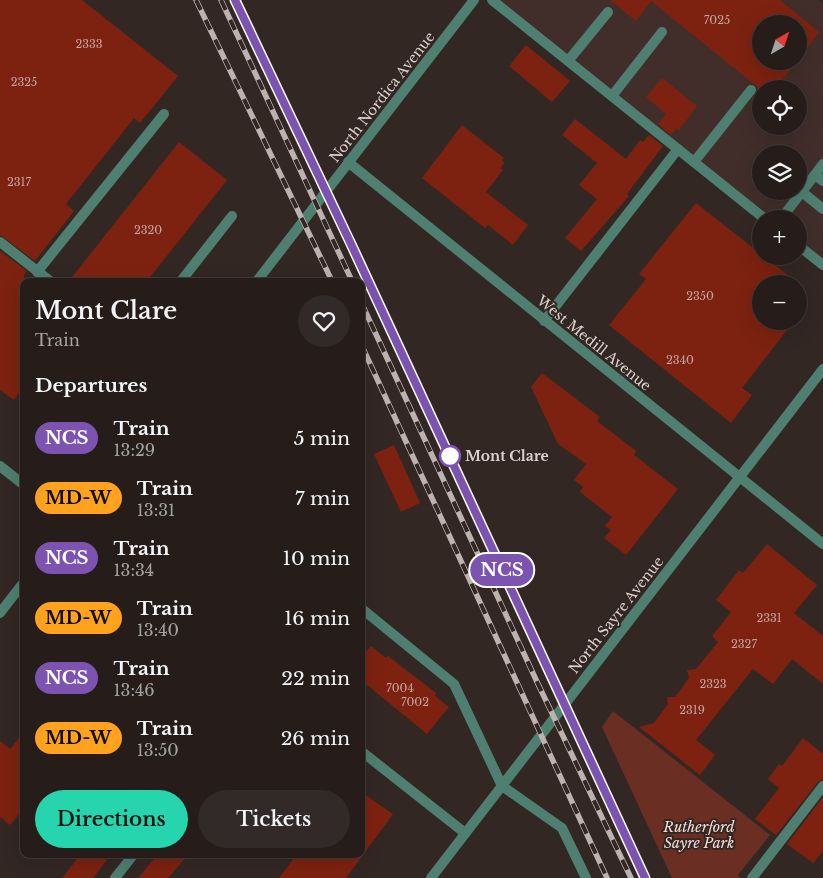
<!DOCTYPE html>
<html lang="en">
<head>
<meta charset="utf-8">
<style>
	body { margin:0; font-family:"Libre Baskerville",serif; background:#322a28; color:#f1f3f6; height:100vh; display:flex; flex-direction:column; font-size:19px; white-space:nowrap }
	* { box-sizing:border-box; margin:0 }
	p { font-size:16px; color:#a4a2a3 }
	.icon { flex:none; width:28px; height:28px; fill:none; stroke:currentColor; stroke-width:2; stroke-linecap:round; stroke-linejoin:round }
	.map { position:relative; flex:1; overflow:hidden }
	.side { position:absolute; left:20px; top:278px; width:345px; height:580px; display:flex; flex-direction:column; background:#261d1b; border-radius:10px; box-shadow:0 5px 20px #0002,0 0 0 1px #423b3a }
	.side>* { flex:none }
	.badge { padding:0 10px; border-radius:16px; font-size:18px; line-height:32px }
	.needle { width:32px; rotate:39deg }
	.controls { position:absolute; left:752px; top:15px; display:grid; gap:10px }
	.controls a { display:grid; place-items:center; width:55px; height:55px; border-radius:50%; background:#261d1b; box-shadow:0 5px 20px #0002,0 0 0 1px #423b3a; font-size:25px }
	.map>.badge { position:absolute; translate:-50% -50%; box-shadow:0 0 0 2px #fff }
	h2 { padding:0 15px; font-size:19px; line-height:45px }
	.round { display:grid; place-items:center; flex:none; width:52px; height:52px; border-radius:26px; background:#322a28 }
	.head { display:flex; align-items:center; justify-content:space-between; height:85px; padding:0 15px }
	h1 { font-size:24px; font-weight:600; line-height:38px }
	.primary-button { display:flex; gap:10px; margin-top:auto; padding:10px 15px }
	.primary-button a { flex:1; height:58px; border-radius:30px; background:#26d5ae; color:#111; font-size:20px; font-weight:600; line-height:58px; text-align:center }
	.primary-button a+a { background:#322a28; color:#f1f3f6 }
	ul { padding:0; list-style:none }
	li { display:flex; align-items:center; gap:15px; height:60px; padding:0 15px }
	li div { flex:1 }
	li b { display:block; font-size:19px }
	li em { font-style:normal }
	li .badge { min-width:55px; font-weight:700; text-align:center }
	.map>svg:first-child { display:block }
	.built { fill:#412e2a; fill-rule:evenodd }
	.green { fill:#6b2e22 }
	.building { fill:#7d2210 }
	.lines { fill:none; stroke-linecap:round; stroke-linejoin:round }
	.service { stroke:#4e7f70; stroke-width:10 }
	.minor { stroke:#4e7f70; stroke-width:10 }
	.rail-casing { stroke:#bcb3b1; stroke-width:5.5 }
	.rail { stroke:#332724; stroke-width:4; stroke-dasharray:11; stroke-linecap:butt }
	.line-casing { stroke:#fff; stroke-width:11 }
	.line { stroke:#7c53af; stroke-width:8 }
	.stop-dot { fill:#fff; stroke:#7c53af; stroke-width:2.5 }
	.labels { text-anchor:middle; stroke-width:4; stroke-linejoin:round; paint-order:stroke }
	.number-label { font-size:11px; fill:#c4a6a0 }
	.street-label { font-size:14px; fill:#dbd2d0; stroke:#332724 }
	.stop-label { font-size:14px; font-weight:bold; fill:#dbd2d0; stroke:#332724; text-anchor:start }
	.park-label { font-size:14px; font-style:italic; fill:#f7dcd5; stroke:#332724 }
</style>
</head>
<body>
<div class="map">
<svg width="823" height="878" viewBox="0 0 823 878">
	<rect width="100%" height="100%" fill="#332724"/>
	<!-- built -->
	<path class="built" d="M 490,0 L 818,0 L 823,4 L 823,265 L 799,246 L 799,219 L 765,219 ZM 761,24 L 799,24 L 799,61 L 761,61 ZM 761,89 L 799,89 L 799,126 L 761,126 ZM 761,154 L 799,154 L 799,191 L 761,191 Z"/>
	<!-- green -->
	<path class="green" d="M 613,711 L 770,835 L 738,875 L 740,878 L 672,878 L 602,727 Z"/>
	<!-- building -->
	<g class="building">
		<path d="M 0,0 L 82,0 L 178,76 L 140,123 L 134,118 L 66,204 L 74,211 L 35,261 L 0,235 Z"/>
		<path d="M 610,0 L 780,0 L 819,32 L 799,60 L 799,24 L 761,24 L 761,61 L 797,61 L 775,89 L 760,89 L 651,1 L 636,21 Z"/>
		<path d="M 526,45 L 570,81 L 552,102 L 509,66 Z"/>
		<path d="M 662,78 L 697,106 L 679,130 L 677,128 L 671,135 L 658,124 L 666,114 L 646,97 Z"/>
		<path d="M 575,119 L 626,159 L 640,140 L 643,142 L 649,135 L 663,146 L 627,194 L 629,196 L 581,251 L 565,238 L 597,199 L 579,185 L 597,163 L 562,135 Z"/>
		<path d="M 462,125 L 504,158 L 502,160 L 504,163 L 501,168 L 503,170 L 486,192 L 528,225 L 513,245 L 488,225 L 485,228 L 422,178 Z"/>
		<path d="M 179,142 L 227,180 L 147,281 L 69,281 Z"/>
		<path d="M 696,203 L 799,284 L 761,284 L 761,321 L 794,321 L 742,388 L 752,395 L 731,423 L 609,325 L 646,279 L 639,274 Z"/>
		<path d="M 0,251 L 27,271 L 24,275 L 24,386 L 14,400 L 0,390 Z"/>
		<path d="M 542,373 L 600,417 L 597,421 L 636,451 L 634,455 L 678,489 L 626,555 L 604,538 L 611,530 L 605,526 L 612,517 L 580,492 L 583,487 L 574,480 L 586,464 L 558,444 L 531,387 Z"/>
		<path d="M 394,445 L 420,503 L 401,512 L 374,454 Z"/>
		<path d="M 767,544 L 817,585 L 794,613 L 823,636 L 823,684 L 792,659 L 773,684 L 753,669 L 696,740 L 715,755 L 700,775 L 639,727 L 654,723 L 668,704 L 667,697 L 675,697 L 689,678 L 687,670 L 696,669 L 718,642 L 712,636 L 731,612 L 716,600 L 739,570 L 743,573 Z"/>
		<path d="M 371,646 L 386,658 L 388,656 L 436,693 L 435,696 L 449,707 L 427,734 L 361,680 L 361,658 Z"/>
		<path d="M 24,732 L 24,808 L 10,825 L 0,817 L 0,741 L 10,749 Z"/>
		<path d="M 803,738 L 823,754 L 823,779 L 818,782 L 776,835 L 755,819 L 779,788 L 768,779 L 779,764 L 782,766 Z"/>
		<path d="M 361,792 L 393,814 L 346,878 L 279,878 L 297,854 L 361,854 Z"/>
		<path d="M 823,797 L 823,851 L 813,863 L 787,844 Z"/>
		<path d="M 81,854 L 111,854 L 93,878 L 62,878 Z"/>
		<path d="M 158,854 L 189,854 L 168,878 L 138,878 Z"/>
	</g>
	<g class="lines">
		<!-- service -->
		<g class="service">
			<path d="M 492,0 L 765,219"/>
			<path d="M 568,61 L 608,12"/>
			<path d="M 612,96 L 662,32"/>
			<path d="M 694,162 L 751,90"/>
			<path d="M 815,175 L 823,181"/>
			<path d="M 802,192 L 823,209"/>
			<path d="M 781,219 L 823,164"/>
			<path d="M 0,242 L 50,281"/>
			<path d="M 799,246 L 823,265"/>
			<path d="M 37,272 L 164,114"/>
			<path d="M 181,281 L 232,216"/>
			<path d="M 544,321 L 678,149"/>
			<path d="M 361,608 L 454,684 L 502,786 L 562,828 L 586,878"/>
			<path d="M 115,878 L 134,854"/>
			<path d="M 752,878 L 823,786"/>
		</g>
		<!-- minor -->
		<g class="minor">
			<path d="M 348,162 L 823,544"/>
			<path d="M 257,281 L 474,0"/>
			<path d="M 0,466 L 24,485"/>
			<path d="M 0,613 L 24,582"/>
			<path d="M 361,751 L 465,833"/>
			<path d="M 431,878 L 823,369"/>
		</g>
		<!-- rail casing -->
		<g class="rail-casing">
			<g id="rail">
				<path d="M 196,0 L 332,281"/>
				<path d="M 221,0 L 352,281"/>
				<path d="M 235,0 L 351,243 L 645,878"/>
				<path d="M 361,302 L 538,684 L 631,878"/>
				<path d="M 361,344 L 607,878"/>
			</g>
		</g>
		<!-- rail -->
		<use href="#rail" class="rail"/>
	</g>
	<g class="lines">
		<!-- line casing -->
		<g class="line-casing">
			<path id="line" d="M 235,0 L 351,244 L 645,878"/>
		</g>
		<!-- line -->
		<use href="#line" class="line"/>
	</g>
	<!-- markers -->
	<circle class="stop-dot" cx="450" cy="456" r="10"/>
	<g class="labels">
		<!-- number labels -->
		<g class="number-label">
			<text x="717" y="24">7025</text>
			<text x="89" y="48">2333</text>
			<text x="24" y="86">2325</text>
			<text x="19" y="186">2317</text>
			<text x="148" y="234">2320</text>
			<text x="700" y="300">2350</text>
			<text x="680" y="364">2340</text>
			<text x="769" y="622">2331</text>
			<text x="744" y="648">2327</text>
			<text x="713" y="688">2323</text>
			<text x="400" y="692">7004</text>
			<text x="415" y="706">7002</text>
			<text x="692" y="714">2319</text>
		</g>
		<!-- street labels -->
		<g class="street-label">
			<text transform="translate(382 97) rotate(-52)" y="5">North Nordica Avenue</text>
			<text transform="translate(594 343) rotate(39)" y="5">West Medill Avenue</text>
			<text transform="translate(616 615) rotate(-52)" y="5">North Sayre Avenue</text>
		</g>
		<!-- stop labels -->
		<g class="stop-label">
			<text x="465" y="461">Mont Clare</text>
		</g>
		<!-- park labels -->
		<g class="park-label">
			<text x="699" y="832">Rutherford<tspan x="699" dy="16">Sayre Park</tspan></text>
		</g>
	</g>
</svg>
<div class="controls">
<a><svg class="needle" viewBox="-14 -14 28 28"><path d="M0-13l5 13h-10z" fill="#e53935"/><path d="M0 13l5-13h-10z" fill="#a4a2a3"/></svg></a>
<a><svg class="icon" aria-label="locate" viewBox="0 0 24 24"><circle cx="12" cy="12" r="6"/><path d="M12 2v4M12 18v4M2 12h4M18 12h4"/></svg></a>
<a><svg class="icon" aria-label="layers" viewBox="0 0 24 24"><path d="M12 4l9 5-9 5-9-5zM3 14l9 5 9-5"/></svg></a>
<a>+</a>
<a>−</a>
</div>
<b class="badge" style="left:502px;top:570px;background:#7c53af;color:#fff">NCS</b>
<section class="side">
<div class="head"><div><h1>Mont Clare</h1><p>Train</p></div><a class="round"><svg class="icon" aria-label="heart" viewBox="0 0 24 24"><path d="M12 20l-8-8c-3-5 5-10 8-4 3-6 11-1 8 4z"/></svg></a></div>
<h2>Departures</h2>
<ul>
<li><span class="badge" style="background:#7c53af;color:#fff">NCS</span><div><b>Train</b><p>13:29</p></div><em>5 min</em></li>
<li><span class="badge" style="background:#ffa21d;color:#111">MD-W</span><div><b>Train</b><p>13:31</p></div><em>7 min</em></li>
<li><span class="badge" style="background:#7c53af;color:#fff">NCS</span><div><b>Train</b><p>13:34</p></div><em>10 min</em></li>
<li><span class="badge" style="background:#ffa21d;color:#111">MD-W</span><div><b>Train</b><p>13:40</p></div><em>16 min</em></li>
<li><span class="badge" style="background:#7c53af;color:#fff">NCS</span><div><b>Train</b><p>13:46</p></div><em>22 min</em></li>
<li><span class="badge" style="background:#ffa21d;color:#111">MD-W</span><div><b>Train</b><p>13:50</p></div><em>26 min</em></li>
</ul>
<div class="primary-button"><a>Directions</a><a>Tickets</a></div>
</section>
</div>
</body>
</html>
